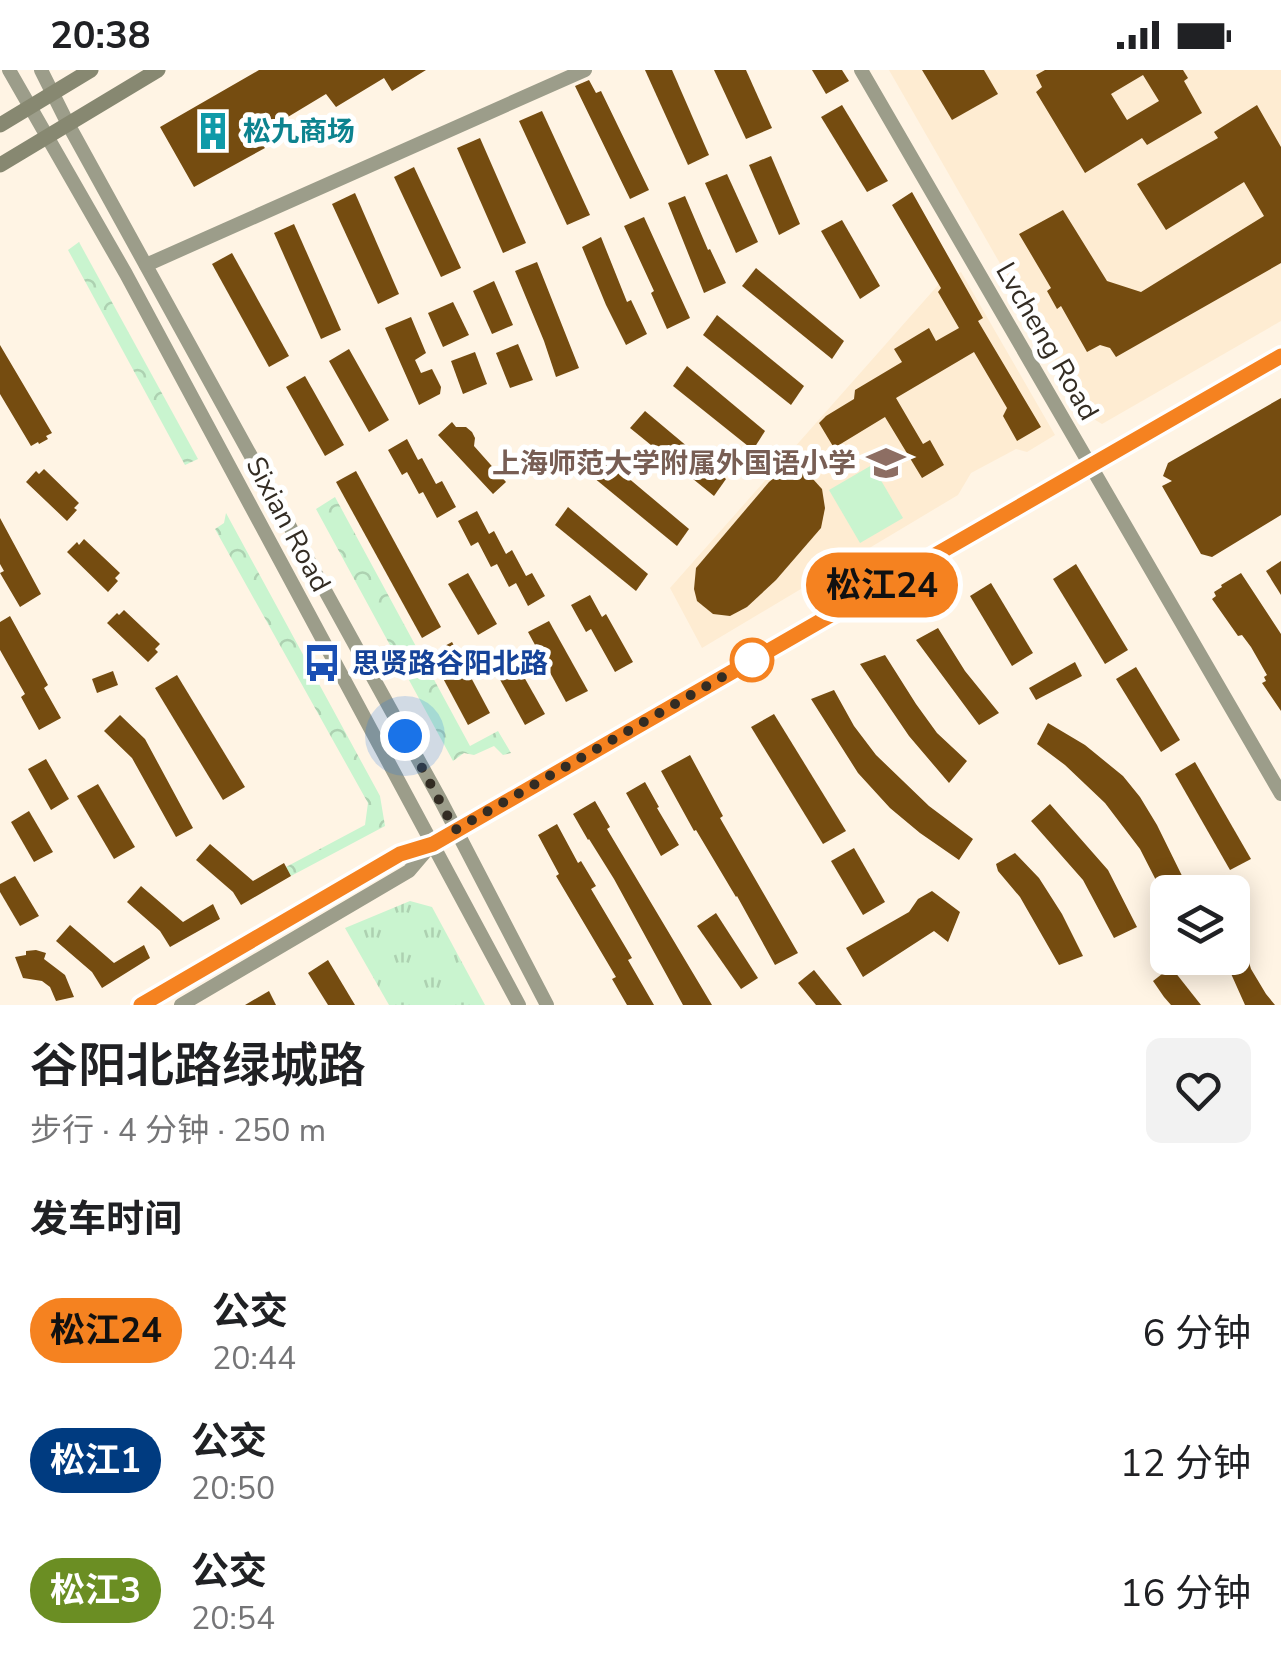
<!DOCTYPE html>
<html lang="zh">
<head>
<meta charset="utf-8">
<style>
	body { margin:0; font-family:"Nunito Sans","Noto Sans SC",sans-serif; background:#f2f2f2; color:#202124; height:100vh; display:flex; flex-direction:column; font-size:38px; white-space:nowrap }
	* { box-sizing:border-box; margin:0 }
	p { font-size:32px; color:#757577 }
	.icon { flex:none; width:55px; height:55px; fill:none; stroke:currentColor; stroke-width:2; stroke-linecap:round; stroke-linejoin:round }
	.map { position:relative; height:935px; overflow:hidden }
	.sheet { display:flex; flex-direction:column; background:#fff; flex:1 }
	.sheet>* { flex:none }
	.badge { padding:0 20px; border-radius:32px; font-size:35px; line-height:65px }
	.controls { position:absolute; left:1150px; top:805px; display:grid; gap:20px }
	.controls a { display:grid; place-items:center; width:100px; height:100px; border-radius:15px; background:#fff; box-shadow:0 5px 25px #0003; font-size:50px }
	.you { position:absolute; width:50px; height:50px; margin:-25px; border:8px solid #fff; border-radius:50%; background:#1a73e8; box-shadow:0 0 0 15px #1a73e833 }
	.map>.badge { position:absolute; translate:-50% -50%; box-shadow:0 0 0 5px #fff }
	h2 { padding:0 30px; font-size:38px; line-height:90px }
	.round { display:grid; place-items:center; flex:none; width:105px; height:105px; border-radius:15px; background:#f2f2f2 }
	.head { display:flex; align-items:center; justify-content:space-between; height:170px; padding:0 30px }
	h1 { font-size:48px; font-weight:600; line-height:75px }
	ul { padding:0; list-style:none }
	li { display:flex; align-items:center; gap:30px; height:130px; padding:0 30px }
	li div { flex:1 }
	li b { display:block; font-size:38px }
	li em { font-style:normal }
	li .badge { min-width:110px; font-weight:700; text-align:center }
	.status { display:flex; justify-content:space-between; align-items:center; height:70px; padding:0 50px; background:#fff; direction:ltr }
	.status svg { height:28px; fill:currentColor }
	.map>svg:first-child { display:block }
	.built { fill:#feecd2 }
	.grass { fill:url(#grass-tufts) }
	.forest { fill:url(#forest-crowns) }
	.garden { fill:#c9f4cf }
	.building { fill:#754c10; fill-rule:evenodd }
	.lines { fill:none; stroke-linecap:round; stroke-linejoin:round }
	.secondary { stroke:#9c9d8a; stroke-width:14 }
	.primary { stroke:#878871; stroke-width:15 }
	.line-casing { stroke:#fff; stroke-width:22 }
	.line { stroke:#f58220; stroke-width:15 }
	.walk { stroke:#332c23; stroke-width:10; stroke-dasharray:0 18 }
	.stop-dot { fill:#fff; stroke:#f58220; stroke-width:5 }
	.labels { text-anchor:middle; stroke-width:10; stroke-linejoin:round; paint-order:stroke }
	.culture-label { font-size:28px; font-weight:bold; fill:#0d838f; stroke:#fff; text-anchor:start }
	.street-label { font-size:28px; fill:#332c23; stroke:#fff }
	.education-label { font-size:28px; font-weight:bold; fill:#785e54; stroke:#fff; text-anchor:end }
	.transit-label { font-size:28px; font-weight:bold; fill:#164399; stroke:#fff; text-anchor:start }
</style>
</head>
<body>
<div class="status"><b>20:38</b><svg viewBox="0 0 49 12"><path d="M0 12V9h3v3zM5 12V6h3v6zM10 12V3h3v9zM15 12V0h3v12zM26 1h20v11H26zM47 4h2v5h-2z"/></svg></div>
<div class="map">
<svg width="1281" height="935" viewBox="0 0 1281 935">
	<defs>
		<pattern id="grass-tufts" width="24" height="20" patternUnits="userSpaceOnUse" patternTransform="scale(2.5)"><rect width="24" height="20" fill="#c9f4cf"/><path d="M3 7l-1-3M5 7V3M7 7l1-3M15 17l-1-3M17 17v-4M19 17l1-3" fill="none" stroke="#add1b1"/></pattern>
		<pattern id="forest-crowns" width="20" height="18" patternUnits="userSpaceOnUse" patternTransform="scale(2.5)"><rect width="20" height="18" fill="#c9f4cf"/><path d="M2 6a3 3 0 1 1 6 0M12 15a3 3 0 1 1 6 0" fill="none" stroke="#add1b1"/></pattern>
	</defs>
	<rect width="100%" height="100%" fill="#fff4e4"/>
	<!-- built -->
	<g class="built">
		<path d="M 889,0 L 1281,0 L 1281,251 L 1102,354 L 1087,345 Z"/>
		<path d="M 961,202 L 1055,365 L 1027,382 L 1016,379 L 971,403 L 958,425 L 702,578 L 670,518 L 939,214 Z"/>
	</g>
	<!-- grass -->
	<path class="grass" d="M 410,831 L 432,837 L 485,935 L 389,935 L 345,858 Z"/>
	<!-- forest -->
	<g class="forest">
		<path d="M 79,172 L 198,389 L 185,395 L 68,180 Z"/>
		<path d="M 335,427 L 470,676 L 498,661 L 511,683 L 503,685 L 494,676 L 474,685 L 464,683 L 453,691 L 316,439 Z"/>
		<path d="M 226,443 L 380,726 L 385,756 L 291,806 L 286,797 L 365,755 L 368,733 L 215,459 L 224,453 Z"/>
	</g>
	<!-- garden -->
	<path class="garden" d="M 872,395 L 903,448 L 860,473 L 829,420 Z"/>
	<!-- building -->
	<g class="building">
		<path d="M 259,0 L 426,0 L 392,21 L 384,8 L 336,37 L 326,24 L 258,65 L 265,78 L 194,117 L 160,57 Z"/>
		<path d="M 645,0 L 672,0 L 709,85 L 688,95 Z"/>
		<path d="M 714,0 L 746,0 L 772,58 L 746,69 Z"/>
		<path d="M 812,0 L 842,0 L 849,11 L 826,24 Z"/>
		<path d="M 922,0 L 984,0 L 998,24 L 952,50 Z"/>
		<path d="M 1045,0 L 1183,0 L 1188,8 L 1184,11 L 1202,43 L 1147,75 L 1142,68 L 1085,103 L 1036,22 L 1042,17 L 1036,5 ZM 1143,5 L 1159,31 L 1127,50 L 1111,24 Z"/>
		<path d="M 589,10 L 596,23 L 601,21 L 649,120 L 630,129 L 575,16 Z"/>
		<path d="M 842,35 L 888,111 L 867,122 L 821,47 Z"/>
		<path d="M 1257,35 L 1281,77 L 1281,193 L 1116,287 L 1110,278 L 1100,275 L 1087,282 L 1061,236 L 1057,239 L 1047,221 L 1051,218 L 1019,164 L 1063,140 L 1107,211 L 1141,222 L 1264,146 L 1244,112 L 1166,160 L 1137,114 L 1218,68 L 1214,62 Z"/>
		<path d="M 542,41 L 590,145 L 567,155 L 519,51 Z"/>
		<path d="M 480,68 L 526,173 L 503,183 L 457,78 Z"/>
		<path d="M 771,86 L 800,154 L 779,165 L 749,95 Z"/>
		<path d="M 414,97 L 461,198 L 441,207 L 394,107 Z"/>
		<path d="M 727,104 L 758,172 L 736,183 L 705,113 Z"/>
		<path d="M 912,122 L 983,248 L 978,251 L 1041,357 L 1017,371 L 1003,346 L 1007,338 L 974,282 L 896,328 L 923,374 L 930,370 L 944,395 L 922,408 L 885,347 L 834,378 L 819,353 L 826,346 L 854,329 L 855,320 L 902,292 L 894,279 L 929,258 L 936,271 L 959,258 L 938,222 L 941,218 L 892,135 Z"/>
		<path d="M 355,123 L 399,224 L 378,234 L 332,134 Z"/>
		<path d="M 685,126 L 708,180 L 710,179 L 726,213 L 704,223 L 668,133 Z"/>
		<path d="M 644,147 L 690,248 L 667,259 L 651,223 L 654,221 L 624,156 Z"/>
		<path d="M 842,150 L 880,216 L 860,229 L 821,161 Z"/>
		<path d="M 294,154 L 341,260 L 321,269 L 274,163 Z"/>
		<path d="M 601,167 L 627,232 L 631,230 L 647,264 L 626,275 L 606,235 L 582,177 Z"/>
		<path d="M 232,183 L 289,286 L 269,297 L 212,194 Z"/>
		<path d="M 537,192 L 579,298 L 556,307 L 544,271 L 515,201 Z"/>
		<path d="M 756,198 L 844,271 L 832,289 L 742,216 Z"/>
		<path d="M 494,211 L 513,255 L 492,264 L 473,221 Z"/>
		<path d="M 453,232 L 469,265 L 443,277 L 428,243 Z"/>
		<path d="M 717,245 L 804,316 L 791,335 L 703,265 Z"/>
		<path d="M 411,247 L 426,283 L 415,290 L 421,303 L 432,299 L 441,317 L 440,324 L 419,335 L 385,258 Z"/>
		<path d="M 518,274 L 533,310 L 510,318 L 496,283 Z"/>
		<path d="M 0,275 L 52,363 L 46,366 L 48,369 L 39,374 L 38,372 L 31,376 L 0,324 Z"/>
		<path d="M 349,279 L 389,350 L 369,362 L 329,291 Z"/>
		<path d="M 475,282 L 487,314 L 463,324 L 451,291 Z"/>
		<path d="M 687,296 L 765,361 L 753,380 L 673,316 Z"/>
		<path d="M 305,306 L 344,375 L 325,386 L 286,317 Z"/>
		<path d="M 1281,328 L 1281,445 L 1212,487 L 1201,484 L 1162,416 L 1172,411 L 1163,406 L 1168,393 Z"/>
		<path d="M 645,341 L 726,409 L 714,426 L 630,358 Z"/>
		<path d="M 452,352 L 456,357 L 466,357 L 472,362 L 475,368 L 474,376 L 506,412 L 493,424 L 438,365 Z"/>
		<path d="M 407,369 L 418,390 L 422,388 L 436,414 L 442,411 L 456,437 L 437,448 L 423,422 L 419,424 L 407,402 L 402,405 L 388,380 Z"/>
		<path d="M 602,386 L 689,459 L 677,476 L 588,403 Z"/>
		<path d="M 44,399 L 79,433 L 74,438 L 77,440 L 67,451 L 26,412 L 36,401 L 39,404 Z"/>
		<path d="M 356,401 L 441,557 L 422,568 L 336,412 Z"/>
		<path d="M 788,401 L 806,404 L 812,408 L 822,419 L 825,438 L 821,458 L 776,510 L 747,537 L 730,546 L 713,544 L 697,531 L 694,519 L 696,498 L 769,412 L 780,403 Z"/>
		<path d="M 568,437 L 648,504 L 636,521 L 555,455 Z"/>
		<path d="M 477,441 L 489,464 L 494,461 L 506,484 L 512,480 L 526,506 L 532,503 L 545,526 L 528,536 L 516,513 L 509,517 L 497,494 L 491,497 L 478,472 L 471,476 L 458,451 Z"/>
		<path d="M 0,448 L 41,524 L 20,537 L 0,503 L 4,501 L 0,494 Z"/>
		<path d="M 84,469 L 120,503 L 115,508 L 118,511 L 108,522 L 67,482 L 77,472 L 79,475 Z"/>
		<path d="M 1281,491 L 1281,525 L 1266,501 Z"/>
		<path d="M 1076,494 L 1128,580 L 1105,594 L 1053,509 Z"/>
		<path d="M 468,503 L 497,554 L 478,565 L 448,514 Z"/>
		<path d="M 1241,503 L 1281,564 L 1281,641 L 1262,613 L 1266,611 L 1264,607 L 1267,605 L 1251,577 L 1242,565 L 1238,566 L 1212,529 L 1216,526 L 1214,522 L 1222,517 L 1221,515 Z"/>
		<path d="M 991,513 L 1033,583 L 1012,596 L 970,526 Z"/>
		<path d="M 590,525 L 602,547 L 606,544 L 633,592 L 615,602 L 591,559 L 586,562 L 571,535 Z"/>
		<path d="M 124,540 L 160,574 L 155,579 L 158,582 L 148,592 L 107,553 L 117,543 L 119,545 Z"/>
		<path d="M 10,546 L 48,615 L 44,618 L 61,648 L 39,660 L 21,627 L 25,624 L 0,580 L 0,552 Z"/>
		<path d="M 549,551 L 588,621 L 566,632 L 528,562 Z"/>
		<path d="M 938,558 L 965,601 L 999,643 L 979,655 L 916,570 Z"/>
		<path d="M 452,572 L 490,643 L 468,655 L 430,584 Z"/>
		<path d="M 507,577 L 545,644 L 525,655 L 488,588 Z"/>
		<path d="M 885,585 L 916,634 L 937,663 L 967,691 L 949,713 L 909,666 L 860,594 Z"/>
		<path d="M 1075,592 L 1082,606 L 1036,630 L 1029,618 Z"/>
		<path d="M 1136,597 L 1180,670 L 1161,682 L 1116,609 Z"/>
		<path d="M 113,601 L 118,615 L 97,623 L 92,609 Z"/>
		<path d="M 177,605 L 245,717 L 223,730 L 155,618 Z"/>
		<path d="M 834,620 L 854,656 L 876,685 L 929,736 L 973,769 L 959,790 L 920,763 L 890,738 L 858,703 L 811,629 Z"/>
		<path d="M 774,644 L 846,761 L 823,774 L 751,657 Z"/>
		<path d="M 120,645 L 145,669 L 193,758 L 176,767 L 132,688 L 104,661 Z"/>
		<path d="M 1048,653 L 1085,675 L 1123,706 L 1140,727 L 1157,755 L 1190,822 L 1162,822 L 1140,779 L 1105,733 L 1065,695 L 1037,674 Z"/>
		<path d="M 690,685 L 723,746 L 720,748 L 798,883 L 775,895 L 737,826 L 736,827 L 696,760 L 694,761 L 661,701 Z"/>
		<path d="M 46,689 L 69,729 L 51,740 L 28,699 Z"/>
		<path d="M 1195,692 L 1251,789 L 1230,800 L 1175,704 Z"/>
		<path d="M 645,712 L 659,737 L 657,738 L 679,775 L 661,786 L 626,723 Z"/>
		<path d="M 98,714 L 135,777 L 114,789 L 77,726 Z"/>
		<path d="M 595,731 L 610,757 L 607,759 L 712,935 L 683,935 L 614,809 L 589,769 L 588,770 L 573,744 Z"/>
		<path d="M 1050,734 L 1108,800 L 1137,857 L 1114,868 L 1083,810 L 1031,751 Z"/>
		<path d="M 29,741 L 53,782 L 34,792 L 11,752 Z"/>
		<path d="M 557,754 L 578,793 L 581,791 L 596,816 L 591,819 L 632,888 L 628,890 L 654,935 L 627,935 L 612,909 L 616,907 L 556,806 L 559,804 L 538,765 Z"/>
		<path d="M 210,774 L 253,811 L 284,793 L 291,806 L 241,835 L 233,822 L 196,790 Z"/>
		<path d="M 854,778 L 885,832 L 863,845 L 831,791 Z"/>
		<path d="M 1015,783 L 1039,808 L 1062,844 L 1083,886 L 1059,895 L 1020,827 L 998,801 L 996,794 Z"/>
		<path d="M 15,806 L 39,846 L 20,856 L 0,822 L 0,814 Z"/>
		<path d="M 141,816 L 183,852 L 213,834 L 220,849 L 170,877 L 160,861 L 127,832 Z"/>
		<path d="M 932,821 L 960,842 L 948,872 L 934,861 L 863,907 L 846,878 L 909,842 L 918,829 Z"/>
		<path d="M 716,843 L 758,908 L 741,919 L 697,856 Z"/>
		<path d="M 70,855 L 114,893 L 144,875 L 150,888 L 102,918 L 92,902 L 56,871 Z"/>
		<path d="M 1240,863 L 1251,899 L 1266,924 L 1275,935 L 1245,935 L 1224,888 L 1232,888 L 1232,866 Z"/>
		<path d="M 36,880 L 46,883 L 44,889 L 65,905 L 74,927 L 56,931 L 50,917 L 42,911 L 23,908 L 15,887 L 26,885 L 26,881 Z"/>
		<path d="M 328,890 L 355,935 L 328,935 L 308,903 Z"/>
		<path d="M 1171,897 L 1201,935 L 1171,935 L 1164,927 L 1153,911 Z"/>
		<path d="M 814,900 L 842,935 L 816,935 L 798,913 Z"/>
		<path d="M 269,921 L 276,935 L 245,935 Z"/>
	</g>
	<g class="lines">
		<!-- secondary -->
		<g class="secondary">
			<path d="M 9,0 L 126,204 L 519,935"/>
			<path d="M 41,0 L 68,54 L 441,731 L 547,935"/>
			<path d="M 861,0 L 1281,724"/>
			<path d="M 146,195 L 585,0"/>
			<path d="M 141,935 L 399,784 L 433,774 L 1281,286"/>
			<path d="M 181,935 L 409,801 L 432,774"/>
		</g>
		<!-- primary -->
		<g class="primary">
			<path d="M 0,55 L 91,0"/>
			<path d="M 0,95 L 158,0"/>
		</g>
	</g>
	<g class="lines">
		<!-- line casing -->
		<g class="line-casing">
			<path id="line" d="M 141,935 L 400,784 L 433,774 L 1281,286"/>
		</g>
		<!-- line -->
		<use href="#line" class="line"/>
		<!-- walk -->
		<path class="walk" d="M 405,666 L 455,760 L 752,590"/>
	</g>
	<!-- icons -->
	<defs>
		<g id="building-bare" transform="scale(3)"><path d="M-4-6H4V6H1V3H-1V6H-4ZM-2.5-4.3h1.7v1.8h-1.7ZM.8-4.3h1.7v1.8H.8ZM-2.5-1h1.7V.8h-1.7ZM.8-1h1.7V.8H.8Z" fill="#0f9aa8" stroke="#fff" stroke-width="2.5" paint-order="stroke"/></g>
		<g id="school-bare" transform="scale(3)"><path d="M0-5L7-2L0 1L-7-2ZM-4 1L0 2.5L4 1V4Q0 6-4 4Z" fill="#8d6e63" stroke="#fff" stroke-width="2.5" paint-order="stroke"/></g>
		<g id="bus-bare" transform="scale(3)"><path d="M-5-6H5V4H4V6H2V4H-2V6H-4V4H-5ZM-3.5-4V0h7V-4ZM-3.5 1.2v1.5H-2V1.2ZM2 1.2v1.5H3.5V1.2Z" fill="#1a4fb4" stroke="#fff" stroke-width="2.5" paint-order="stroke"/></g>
	</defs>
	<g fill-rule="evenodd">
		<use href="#building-bare" x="213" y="61"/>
		<use href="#school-bare" x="886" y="393"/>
		<use href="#bus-bare" x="322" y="593"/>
	</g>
	<!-- markers -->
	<circle class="stop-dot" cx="752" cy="590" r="20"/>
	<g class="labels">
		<!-- culture labels -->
		<g class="culture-label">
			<text x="243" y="71">松九商场</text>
		</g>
		<!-- street labels -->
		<g class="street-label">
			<text transform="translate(1048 271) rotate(60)" y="10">Lvcheng Road</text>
			<text transform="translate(289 454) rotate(62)" y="10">Sixian Road</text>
		</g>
		<!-- education labels -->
		<g class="education-label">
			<text x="856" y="403">上海师范大学附属外国语小学</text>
		</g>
		<!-- transit labels -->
		<g class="transit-label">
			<text x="352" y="603">思贤路谷阳北路</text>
		</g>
	</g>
</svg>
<div class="controls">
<a><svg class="icon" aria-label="layers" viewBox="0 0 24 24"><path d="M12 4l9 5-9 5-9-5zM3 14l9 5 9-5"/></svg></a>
</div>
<div class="you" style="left:405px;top:666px"></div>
<b class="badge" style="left:882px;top:515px;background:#f58220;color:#111">松江24</b>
</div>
<section class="sheet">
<div class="head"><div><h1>谷阳北路绿城路</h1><p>步行 · 4 分钟 · 250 m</p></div><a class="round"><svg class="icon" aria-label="heart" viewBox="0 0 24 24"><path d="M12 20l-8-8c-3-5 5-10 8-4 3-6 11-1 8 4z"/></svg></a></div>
<h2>发车时间</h2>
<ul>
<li><span class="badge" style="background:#f58220;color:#111">松江24</span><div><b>公交</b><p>20:44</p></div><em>6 分钟</em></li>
<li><span class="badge" style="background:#003b80;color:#fff">松江1</span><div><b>公交</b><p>20:50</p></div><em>12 分钟</em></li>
<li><span class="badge" style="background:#6b8e23;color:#fff">松江3</span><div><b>公交</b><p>20:54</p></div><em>16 分钟</em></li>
</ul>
</section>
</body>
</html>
